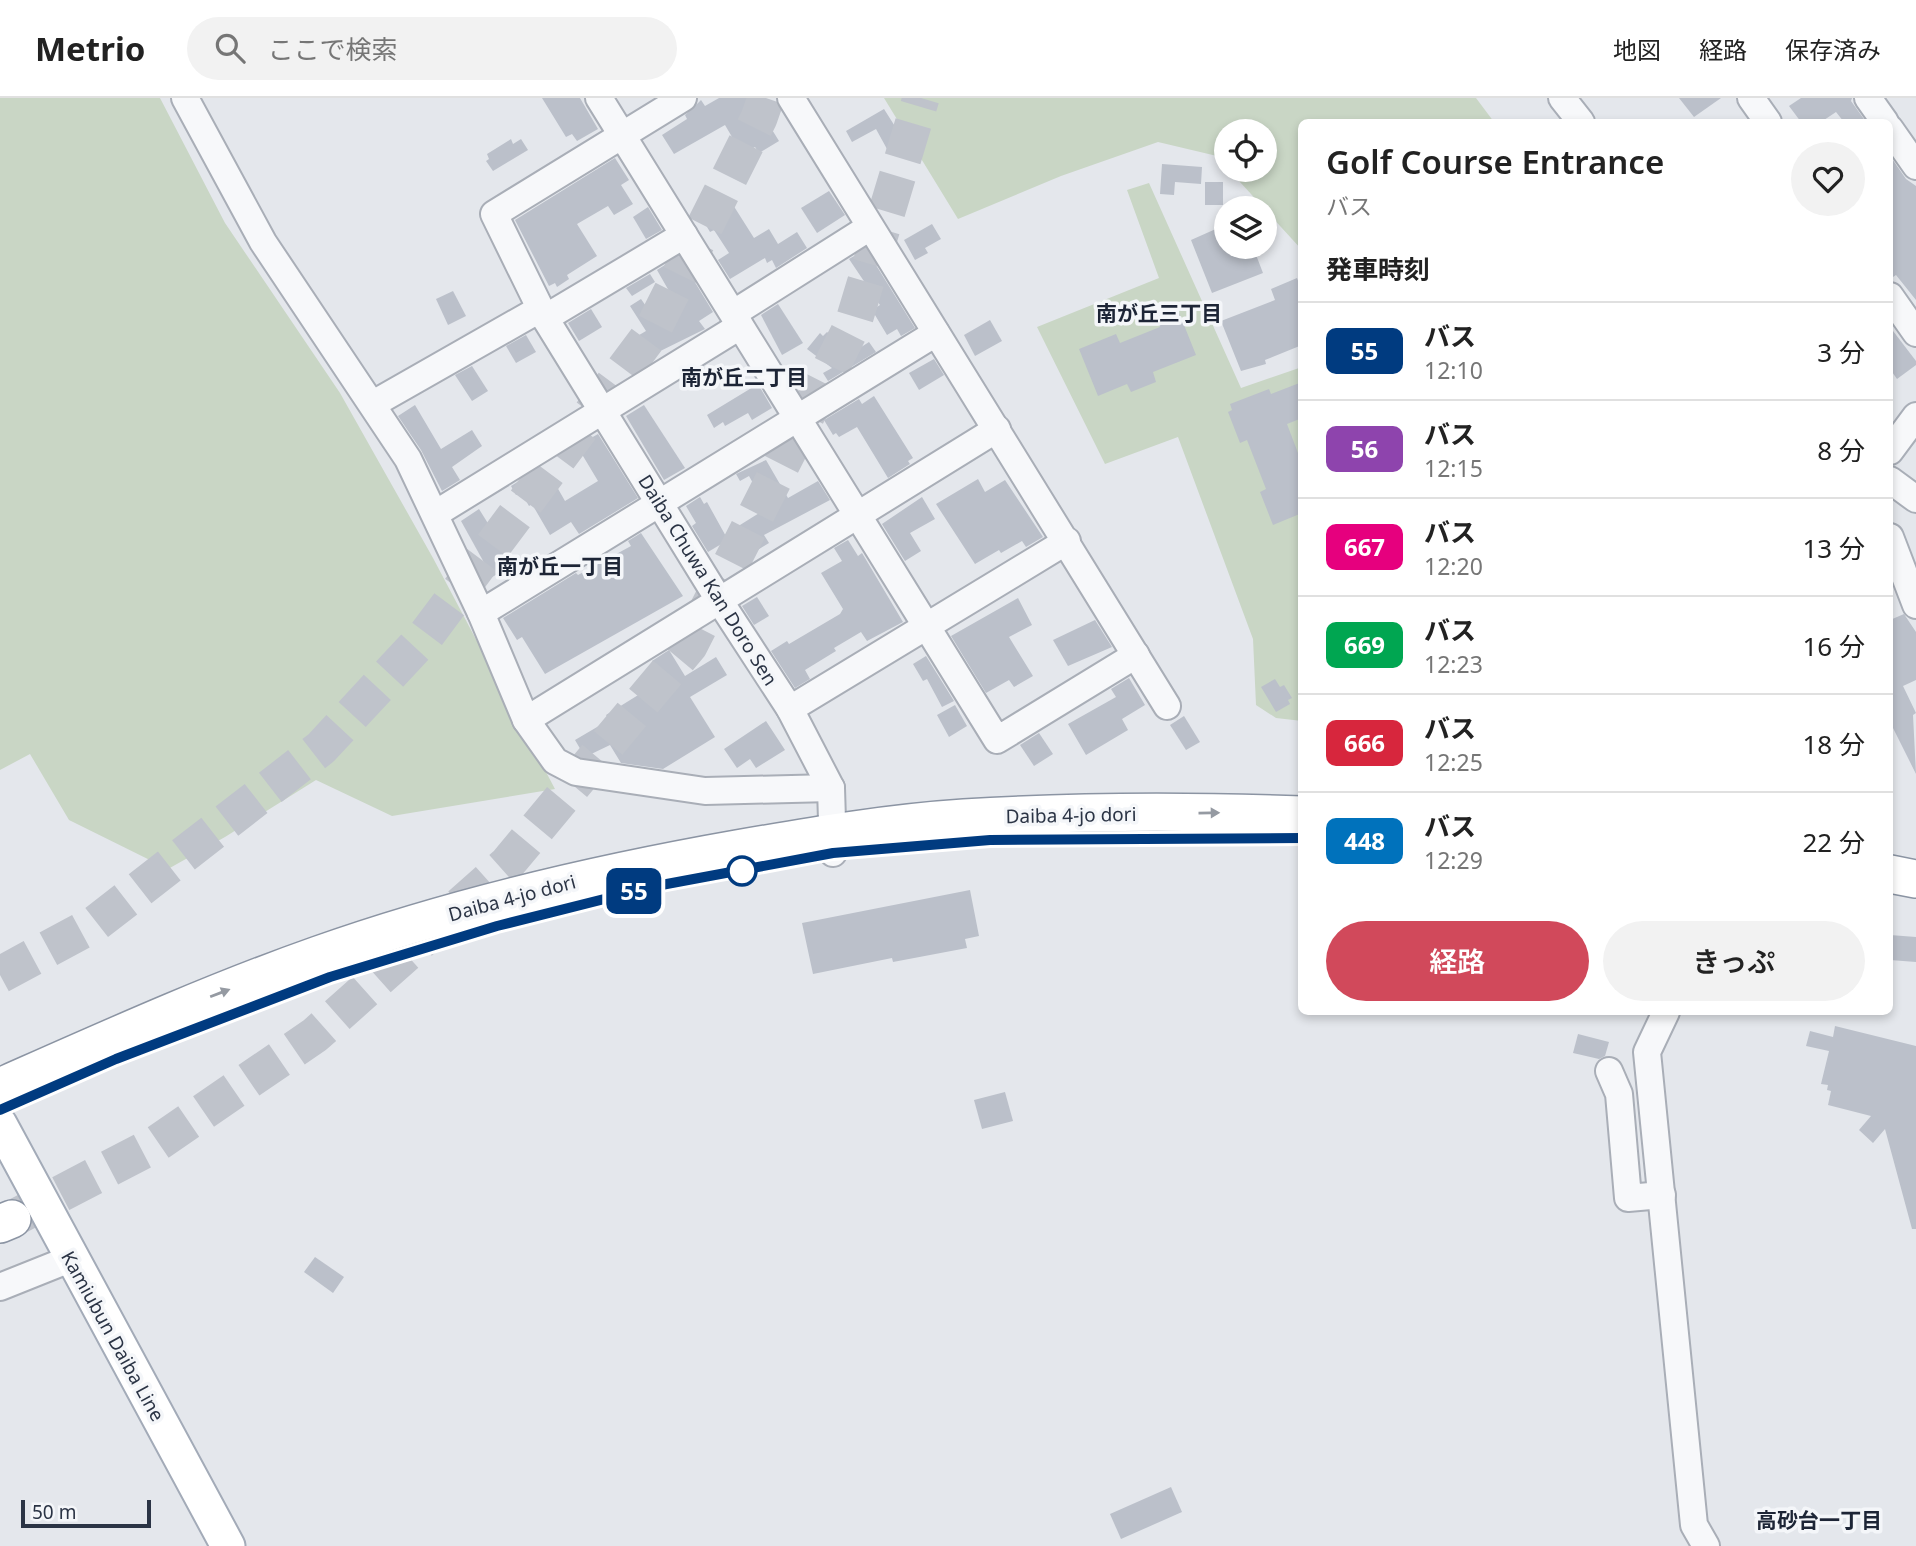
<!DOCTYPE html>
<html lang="ja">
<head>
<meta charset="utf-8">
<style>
	body { margin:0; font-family:"Noto Sans","Noto Sans JP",sans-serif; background:#f2f2f2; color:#222; height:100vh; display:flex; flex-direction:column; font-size:26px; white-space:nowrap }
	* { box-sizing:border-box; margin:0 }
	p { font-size:23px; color:#767676 }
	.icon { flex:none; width:38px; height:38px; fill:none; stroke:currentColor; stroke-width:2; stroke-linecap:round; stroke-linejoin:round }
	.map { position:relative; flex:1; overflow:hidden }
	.panel { position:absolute; left:1298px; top:21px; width:595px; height:896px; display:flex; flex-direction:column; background:#fff; border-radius:10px; box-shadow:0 4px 10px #0003 }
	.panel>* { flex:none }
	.badge { padding:0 14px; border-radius:10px; font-size:24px; line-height:46px }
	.tools { position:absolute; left:1214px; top:21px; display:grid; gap:14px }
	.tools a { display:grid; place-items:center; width:63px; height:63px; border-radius:50%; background:#fff; box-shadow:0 4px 10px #0003; font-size:35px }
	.scale { position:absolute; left:21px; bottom:18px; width:130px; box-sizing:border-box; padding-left:7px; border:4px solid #2b3445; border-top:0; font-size:19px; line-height:24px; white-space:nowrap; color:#2b3445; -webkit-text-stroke:5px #f4f6f9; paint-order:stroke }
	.map>.badge { position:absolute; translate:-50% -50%; box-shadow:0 0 0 4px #fff }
	h2 { padding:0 28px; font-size:26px; line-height:63px }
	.round { display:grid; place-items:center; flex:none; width:74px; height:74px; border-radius:37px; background:#f2f2f2 }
	.overview { display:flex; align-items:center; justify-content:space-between; height:119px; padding:0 28px }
	h1 { font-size:33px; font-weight:600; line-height:52px }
	.primary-button { display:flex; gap:14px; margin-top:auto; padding:14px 28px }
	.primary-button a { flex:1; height:80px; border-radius:42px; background:#d1495b; color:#fff; font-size:28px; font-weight:600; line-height:80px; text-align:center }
	.primary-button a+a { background:#f2f2f2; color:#222 }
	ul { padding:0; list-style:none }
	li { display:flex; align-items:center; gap:21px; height:98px; padding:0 28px; border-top:2px solid #e0e0e0 }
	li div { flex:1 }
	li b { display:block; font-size:26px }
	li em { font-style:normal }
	li .badge { min-width:77px; font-weight:700; text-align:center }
	header { display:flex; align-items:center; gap:42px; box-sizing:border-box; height:98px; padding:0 35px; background:#fff; border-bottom:2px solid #e0e0e0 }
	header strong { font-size:33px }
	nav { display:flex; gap:38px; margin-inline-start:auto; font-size:24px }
	.search { width:490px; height:63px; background:#f2f2f2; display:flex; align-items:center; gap:18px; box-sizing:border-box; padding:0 24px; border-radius:38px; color:#767676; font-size:26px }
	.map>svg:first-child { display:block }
	.green { fill:#c9d6c5 }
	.building { fill:#bbc0ca }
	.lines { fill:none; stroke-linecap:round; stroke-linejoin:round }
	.highway-tunnel { stroke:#bfc3cb; stroke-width:37; stroke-dasharray:37 18; stroke-linecap:butt }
	.minor-casing { stroke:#a9aeb7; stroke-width:30 }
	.major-casing { stroke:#a3abb8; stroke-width:37 }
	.highway-casing { stroke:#8b94a3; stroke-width:40 }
	.minor { stroke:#f7f8fa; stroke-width:26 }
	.major { stroke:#fff; stroke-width:33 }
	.highway { stroke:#fff; stroke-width:37 }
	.oneway { fill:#959aa2 }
	.line-casing { stroke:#fff; stroke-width:16 }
	.line { stroke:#003b80; stroke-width:10 }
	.stop-dot { fill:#fff; stroke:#003b80; stroke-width:3.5 }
	.labels { text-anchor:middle; stroke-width:7; stroke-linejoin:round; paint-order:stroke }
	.street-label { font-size:19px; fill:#2b3445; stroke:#f4f6f9 }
	.neighbourhood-label { font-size:21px; font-weight:bold; fill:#1d2536; stroke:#f4f6f9 }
</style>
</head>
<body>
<header>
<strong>Metrio</strong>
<div class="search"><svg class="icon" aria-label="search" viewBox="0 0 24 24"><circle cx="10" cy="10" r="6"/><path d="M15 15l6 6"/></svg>ここで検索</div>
<nav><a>地図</a><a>経路</a><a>保存済み</a></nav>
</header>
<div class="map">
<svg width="1916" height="1448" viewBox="0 0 1916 1448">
	<rect width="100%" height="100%" fill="#e4e7ec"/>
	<!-- green -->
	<g class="green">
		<path d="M 0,0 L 160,0 L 225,125 L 340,295 L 433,460 L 555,691 L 392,718 L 316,682 L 225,739 L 168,771 L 69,722 L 30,656 L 0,672 Z"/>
		<path d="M 884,0 L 1476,0 L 1494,24 L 1302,24 L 1302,152 L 1229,72 L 1265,72 L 1265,33 L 1227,33 L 1227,69 L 1217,58 L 1158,44 L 1061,78 L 958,121 Z"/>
		<path d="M 1149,85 L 1241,290 L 1302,269 L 1302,623 L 1276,620 L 1256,607 L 1253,541 L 1178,339 L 1105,366 L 1037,229 L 1159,180 L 1127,92 Z"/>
	</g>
	<!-- building -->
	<g class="building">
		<path d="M 542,0 L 580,0 L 598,31 L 577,43 L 572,36 L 566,39 Z"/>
		<path d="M 719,0 L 747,0 L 762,25 L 766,22 L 779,43 L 759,55 L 755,49 L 742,56 L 725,27 L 674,56 L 662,37 L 687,21 L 685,17 L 698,5 L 701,2 L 705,8 Z"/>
		<path d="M 1679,0 L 1721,0 L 1694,19 Z"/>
		<path d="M 1801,0 L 1852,0 L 1851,3 L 1866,24 L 1844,24 L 1836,14 L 1821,24 L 1801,24 L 1789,8 Z"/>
		<path d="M 884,11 L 903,41 L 887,51 L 876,31 L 852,44 L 846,33 Z"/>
		<path d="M 511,41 L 513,46 L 521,41 L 528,52 L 493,73 L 486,63 L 489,61 L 487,56 Z"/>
		<path d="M 1890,58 L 1906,81 L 1916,88 L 1916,202 L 1896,177 L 1890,181 Z"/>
		<path d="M 615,60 L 629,82 L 621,87 L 633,106 L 614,117 L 608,108 L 577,126 L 597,158 L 567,177 L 569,181 L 557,189 L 555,185 L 549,188 L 515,122 Z"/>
		<path d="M 1162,66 L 1202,69 L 1201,86 L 1175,84 L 1174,97 L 1160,96 Z"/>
		<rect x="1205" y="84" width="18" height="23"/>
		<path d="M 829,93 L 845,117 L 817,135 L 801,110 Z"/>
		<path d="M 728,99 L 754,140 L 769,131 L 778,146 L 797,134 L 807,150 L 776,170 L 772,162 L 767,165 L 765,160 L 730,181 L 718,162 L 729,155 L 714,132 L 710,134 L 700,117 Z"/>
		<path d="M 648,109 L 662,132 L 646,141 L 633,119 Z"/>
		<path d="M 932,126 L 941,141 L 925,150 L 928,155 L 915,162 L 904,142 Z"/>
		<path d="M 1227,126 L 1227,149 L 1253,149 L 1263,175 L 1212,195 L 1191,142 Z"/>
		<path d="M 866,151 L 915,230 L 901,238 L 897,231 L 887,237 L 872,212 L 880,207 L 849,161 Z"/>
		<path d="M 679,158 L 713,214 L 699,223 L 705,231 L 634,266 L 622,247 L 646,233 L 630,208 L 641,201 L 655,221 L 677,207 L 657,172 Z"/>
		<path d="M 650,176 L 655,184 L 632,198 L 626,190 Z"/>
		<path d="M 1297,180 L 1302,193 L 1302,247 L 1265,262 L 1266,266 L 1241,273 L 1221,223 L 1275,202 L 1271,191 Z"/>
		<path d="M 453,193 L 466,218 L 448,227 L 436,201 Z"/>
		<path d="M 778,206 L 803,245 L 782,257 L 761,217 Z"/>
		<path d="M 1176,207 L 1196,257 L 1153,274 L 1156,284 L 1131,294 L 1127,286 L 1098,298 L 1079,251 L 1116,236 L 1120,245 L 1160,229 L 1155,215 Z"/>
		<path d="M 591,211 L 602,229 L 579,243 L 568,225 Z"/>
		<path d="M 990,222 L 1002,243 L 975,258 L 964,237 Z"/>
		<path d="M 1890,229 L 1916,263 L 1916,267 L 1897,281 L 1890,271 Z"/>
		<path d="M 827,234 L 852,255 L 869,244 L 876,254 L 828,283 L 823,275 L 832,270 L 807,251 L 820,235 L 823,238 Z"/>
		<path d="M 526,237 L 536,254 L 516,265 L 506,248 Z"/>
		<path d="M 934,261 L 944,277 L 919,292 L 909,275 Z"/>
		<path d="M 472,268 L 488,293 L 472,303 L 455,277 Z"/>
		<path d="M 1302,284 L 1302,320 L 1287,326 L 1298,355 L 1302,353 L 1302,415 L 1273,427 L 1260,394 L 1266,391 L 1247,342 L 1240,345 L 1228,314 L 1232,312 L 1230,306 L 1269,291 L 1271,296 Z"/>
		<path d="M 758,286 L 772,310 L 752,322 L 748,315 L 725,328 L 723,324 L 714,330 L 707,317 Z"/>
		<path d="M 874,298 L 913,360 L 908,363 L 910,366 L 888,380 L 857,329 L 839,339 L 836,335 L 833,337 L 824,322 L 859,301 L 862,306 Z"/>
		<path d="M 415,307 L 441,351 L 472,332 L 482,348 L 452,369 L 460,382 L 442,393 L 421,352 L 398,318 Z"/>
		<path d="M 644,307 L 685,370 L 664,382 L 626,318 Z"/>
		<path d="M 598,336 L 638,400 L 579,436 L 571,424 L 550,437 L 532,406 L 529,408 L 521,394 L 516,397 L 511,388 L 538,371 L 546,386 L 553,382 L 565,403 L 598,383 L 577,348 Z"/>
		<path d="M 766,362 L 788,400 L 818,383 L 830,402 L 764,437 L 769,445 L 748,458 L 732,432 L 767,410 L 749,378 L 740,383 L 736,376 Z"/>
		<path d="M 978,381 L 985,394 L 1005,382 L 1043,439 L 1026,449 L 1022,443 L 1001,455 L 999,452 L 975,466 L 936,406 Z"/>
		<path d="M 700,399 L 704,406 L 707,404 L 728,442 L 708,454 L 692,428 L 696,425 L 686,408 Z"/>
		<path d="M 922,399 L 935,421 L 910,435 L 921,453 L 905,463 L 882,426 Z"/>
		<path d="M 479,411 L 514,467 L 492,479 L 461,423 Z"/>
		<path d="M 641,435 L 683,498 L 545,576 L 522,539 L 517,542 L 503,520 L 576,475 L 578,477 L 631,448 L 628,443 Z"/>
		<path d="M 848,442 L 858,458 L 862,455 L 903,524 L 867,543 L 861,534 L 834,550 L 836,553 L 805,572 L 810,581 L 795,590 L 771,553 L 787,543 L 789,546 L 840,516 L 843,511 L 821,475 L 842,463 L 834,450 Z"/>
		<path d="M 757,499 L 769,518 L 754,527 L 742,508 Z"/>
		<path d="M 1018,500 L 1032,527 L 1009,539 L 1033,578 L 1014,589 L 1009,582 L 986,595 L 951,538 Z"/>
		<path d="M 1904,516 L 1916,534 L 1916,582 L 1903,588 L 1916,615 L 1913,617 L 1916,676 L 1890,624 L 1890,522 Z"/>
		<path d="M 1095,522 L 1112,549 L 1068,568 L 1053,542 Z"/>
		<path d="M 669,552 L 685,578 L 716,559 L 727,577 L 690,599 L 715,639 L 663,671 L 621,665 L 610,647 L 585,659 L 575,642 L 609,622 L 606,617 L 664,581 L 652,563 Z"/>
		<path d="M 926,558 L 954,603 L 942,609 L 927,581 L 923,583 L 913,566 Z"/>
		<path d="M 1129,580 L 1145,607 L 1122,621 L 1128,632 L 1086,657 L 1068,626 L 1116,599 L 1111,591 Z"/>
		<path d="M 1275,581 L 1280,589 L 1284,587 L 1292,600 L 1288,602 L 1290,606 L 1276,614 L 1261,589 Z"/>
		<path d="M 955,607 L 967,628 L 949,639 L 937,617 Z"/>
		<path d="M 1184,618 L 1200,644 L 1186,652 L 1170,627 Z"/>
		<path d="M 766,623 L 785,652 L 756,670 L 750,661 L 737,670 L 724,651 Z"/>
		<path d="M 1039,635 L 1053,656 L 1034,668 L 1020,647 Z"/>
		<path d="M 970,792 L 979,838 L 965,841 L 967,850 L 893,864 L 892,860 L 813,876 L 802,825 Z"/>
		<path d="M 1890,837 L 1916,839 L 1916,864 L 1890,862 Z"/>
		<path d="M 1835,928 L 1916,948 L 1916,1131 L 1912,1131 L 1885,1031 L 1873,1045 L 1859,1032 L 1871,1018 L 1828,1007 L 1831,993 L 1827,992 L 1828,987 L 1821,986 L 1829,953 L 1806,948 L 1810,933 L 1833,939 Z"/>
		<path d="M 1578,936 L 1609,944 L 1605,958 L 1599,961 L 1573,955 Z"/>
		<path d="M 1005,994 L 1013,1023 L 982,1031 L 974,1002 Z"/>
		<path d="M 315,1159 L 344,1179 L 333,1195 L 304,1174 Z"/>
		<path d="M 1171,1389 L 1182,1414 L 1121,1441 L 1110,1416 Z"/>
	</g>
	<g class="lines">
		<!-- highway-tunnel -->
		<g class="highway-tunnel">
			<path d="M 0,877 L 96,825 L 321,650 L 427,536 L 650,237 L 759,20 L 766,0"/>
			<path d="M 12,1121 L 156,1046 L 315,937 L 507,766 L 689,548 L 853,226 L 921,0"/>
		</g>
		<!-- minor casing -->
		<g class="minor-casing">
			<g id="minor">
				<path d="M 185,0 L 263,144 L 408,361 L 481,515 L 526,622 L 555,663 L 576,674 L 705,693 L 831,690"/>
				<path d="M 599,0 L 997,642 L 1136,557"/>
				<path d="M 683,0 L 494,116 L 545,220 L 719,502 L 790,611 L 831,690 L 833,755"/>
				<path d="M 791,0 L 1167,608"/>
				<path d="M 1562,0 L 1581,24"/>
				<path d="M 1751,0 L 1768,24"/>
				<path d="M 1868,0 L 1885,24"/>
				<path d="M 1890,31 L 1916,68"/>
				<path d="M 1890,198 L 1916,235"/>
				<path d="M 734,215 L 870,129"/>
				<path d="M 545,220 L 684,137"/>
				<path d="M 373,306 L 540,211"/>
				<path d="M 1890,353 L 1916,318"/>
				<path d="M 1890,382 L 1916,401"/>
				<path d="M 435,416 L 740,228"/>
				<path d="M 1890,439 L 1916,507"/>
				<path d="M 481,515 L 936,235"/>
				<path d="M 790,611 L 1067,443"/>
				<path d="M 526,622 L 997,331"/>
				<path d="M 1666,914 L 1647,954 L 1694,1427 L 1706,1448"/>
				<path d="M 1609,973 L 1619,996 L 1628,1100 L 1662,1097"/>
				<path d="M 0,1189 L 70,1161"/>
			</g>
		</g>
		<!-- major casing -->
		<g class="major-casing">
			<path id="major" d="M 0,1026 L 228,1448"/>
		</g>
		<!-- highway casing -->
		<g class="highway-casing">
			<g id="highway">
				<path d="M 1890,776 L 1916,781"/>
				<path d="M 0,989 C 104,943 210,895 318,857 C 454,809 595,776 737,751 C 812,738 888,725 964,720 C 1076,713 1190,713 1302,717"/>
				<path d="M 0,1126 L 12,1121"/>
			</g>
		</g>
		<!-- minor -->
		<use href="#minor" class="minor"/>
		<!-- major -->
		<use href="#major" class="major"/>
		<!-- highway -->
		<use href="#highway" class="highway"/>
	</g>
	<!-- one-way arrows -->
	<defs><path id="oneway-solid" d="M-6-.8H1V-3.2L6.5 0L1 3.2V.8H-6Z" transform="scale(1.75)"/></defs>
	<g class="oneway">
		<use href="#oneway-solid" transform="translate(1209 715) rotate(-1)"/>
		<use href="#oneway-solid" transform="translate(220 895) rotate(-21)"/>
	</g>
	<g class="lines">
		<!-- line casing -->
		<g class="line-casing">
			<path id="line" d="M 0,1012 L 116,961 L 330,879 L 497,828 L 656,788 L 833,755 L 990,742 L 1302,740"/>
		</g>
		<!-- line -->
		<use href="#line" class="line"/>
	</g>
	<!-- markers -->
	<circle class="stop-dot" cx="742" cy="773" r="14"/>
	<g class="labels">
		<!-- street labels -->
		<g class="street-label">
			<text transform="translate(708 482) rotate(58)" y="7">Daiba Chuwa Kan Doro Sen</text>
			<text transform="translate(1071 717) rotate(-1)" y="7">Daiba 4-jo dori</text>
			<text transform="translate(512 800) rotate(-15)" y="7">Daiba 4-jo dori</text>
			<text transform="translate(113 1238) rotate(61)" y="7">Kamiubun Daiba Line</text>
		</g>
		<!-- neighbourhood labels -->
		<g class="neighbourhood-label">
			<text x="1159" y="223">南が丘三丁目</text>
			<text x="744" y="287">南が丘二丁目</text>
			<text x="560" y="476">南が丘一丁目</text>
			<text x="1819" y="1430">高砂台一丁目</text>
		</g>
	</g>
</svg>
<div class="tools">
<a><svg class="icon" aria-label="locate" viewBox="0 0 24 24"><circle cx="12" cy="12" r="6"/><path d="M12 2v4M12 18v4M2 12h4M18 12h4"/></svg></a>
<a><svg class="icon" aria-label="layers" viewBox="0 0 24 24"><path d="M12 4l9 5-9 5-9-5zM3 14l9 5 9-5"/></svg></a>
</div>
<div class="scale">50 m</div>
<b class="badge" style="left:634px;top:793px;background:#003b80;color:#fff">55</b>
<section class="panel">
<div class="overview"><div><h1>Golf Course Entrance</h1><p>バス</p></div><a class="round"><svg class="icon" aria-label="heart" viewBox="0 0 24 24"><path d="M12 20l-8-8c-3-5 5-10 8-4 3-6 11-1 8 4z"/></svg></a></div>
<h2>発車時刻</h2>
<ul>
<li><span class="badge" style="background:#003b80;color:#fff">55</span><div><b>バス</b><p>12:10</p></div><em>3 分</em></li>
<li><span class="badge" style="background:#8e44ad;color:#fff">56</span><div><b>バス</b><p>12:15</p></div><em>8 分</em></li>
<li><span class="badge" style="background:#e6007e;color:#fff">667</span><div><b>バス</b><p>12:20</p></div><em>13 分</em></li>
<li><span class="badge" style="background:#00a651;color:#fff">669</span><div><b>バス</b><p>12:23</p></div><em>16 分</em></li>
<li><span class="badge" style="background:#d7263d;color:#fff">666</span><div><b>バス</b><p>12:25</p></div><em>18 分</em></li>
<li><span class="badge" style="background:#0072bc;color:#fff">448</span><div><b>バス</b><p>12:29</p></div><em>22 分</em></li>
</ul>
<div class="primary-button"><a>経路</a><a>きっぷ</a></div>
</section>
</div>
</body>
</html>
